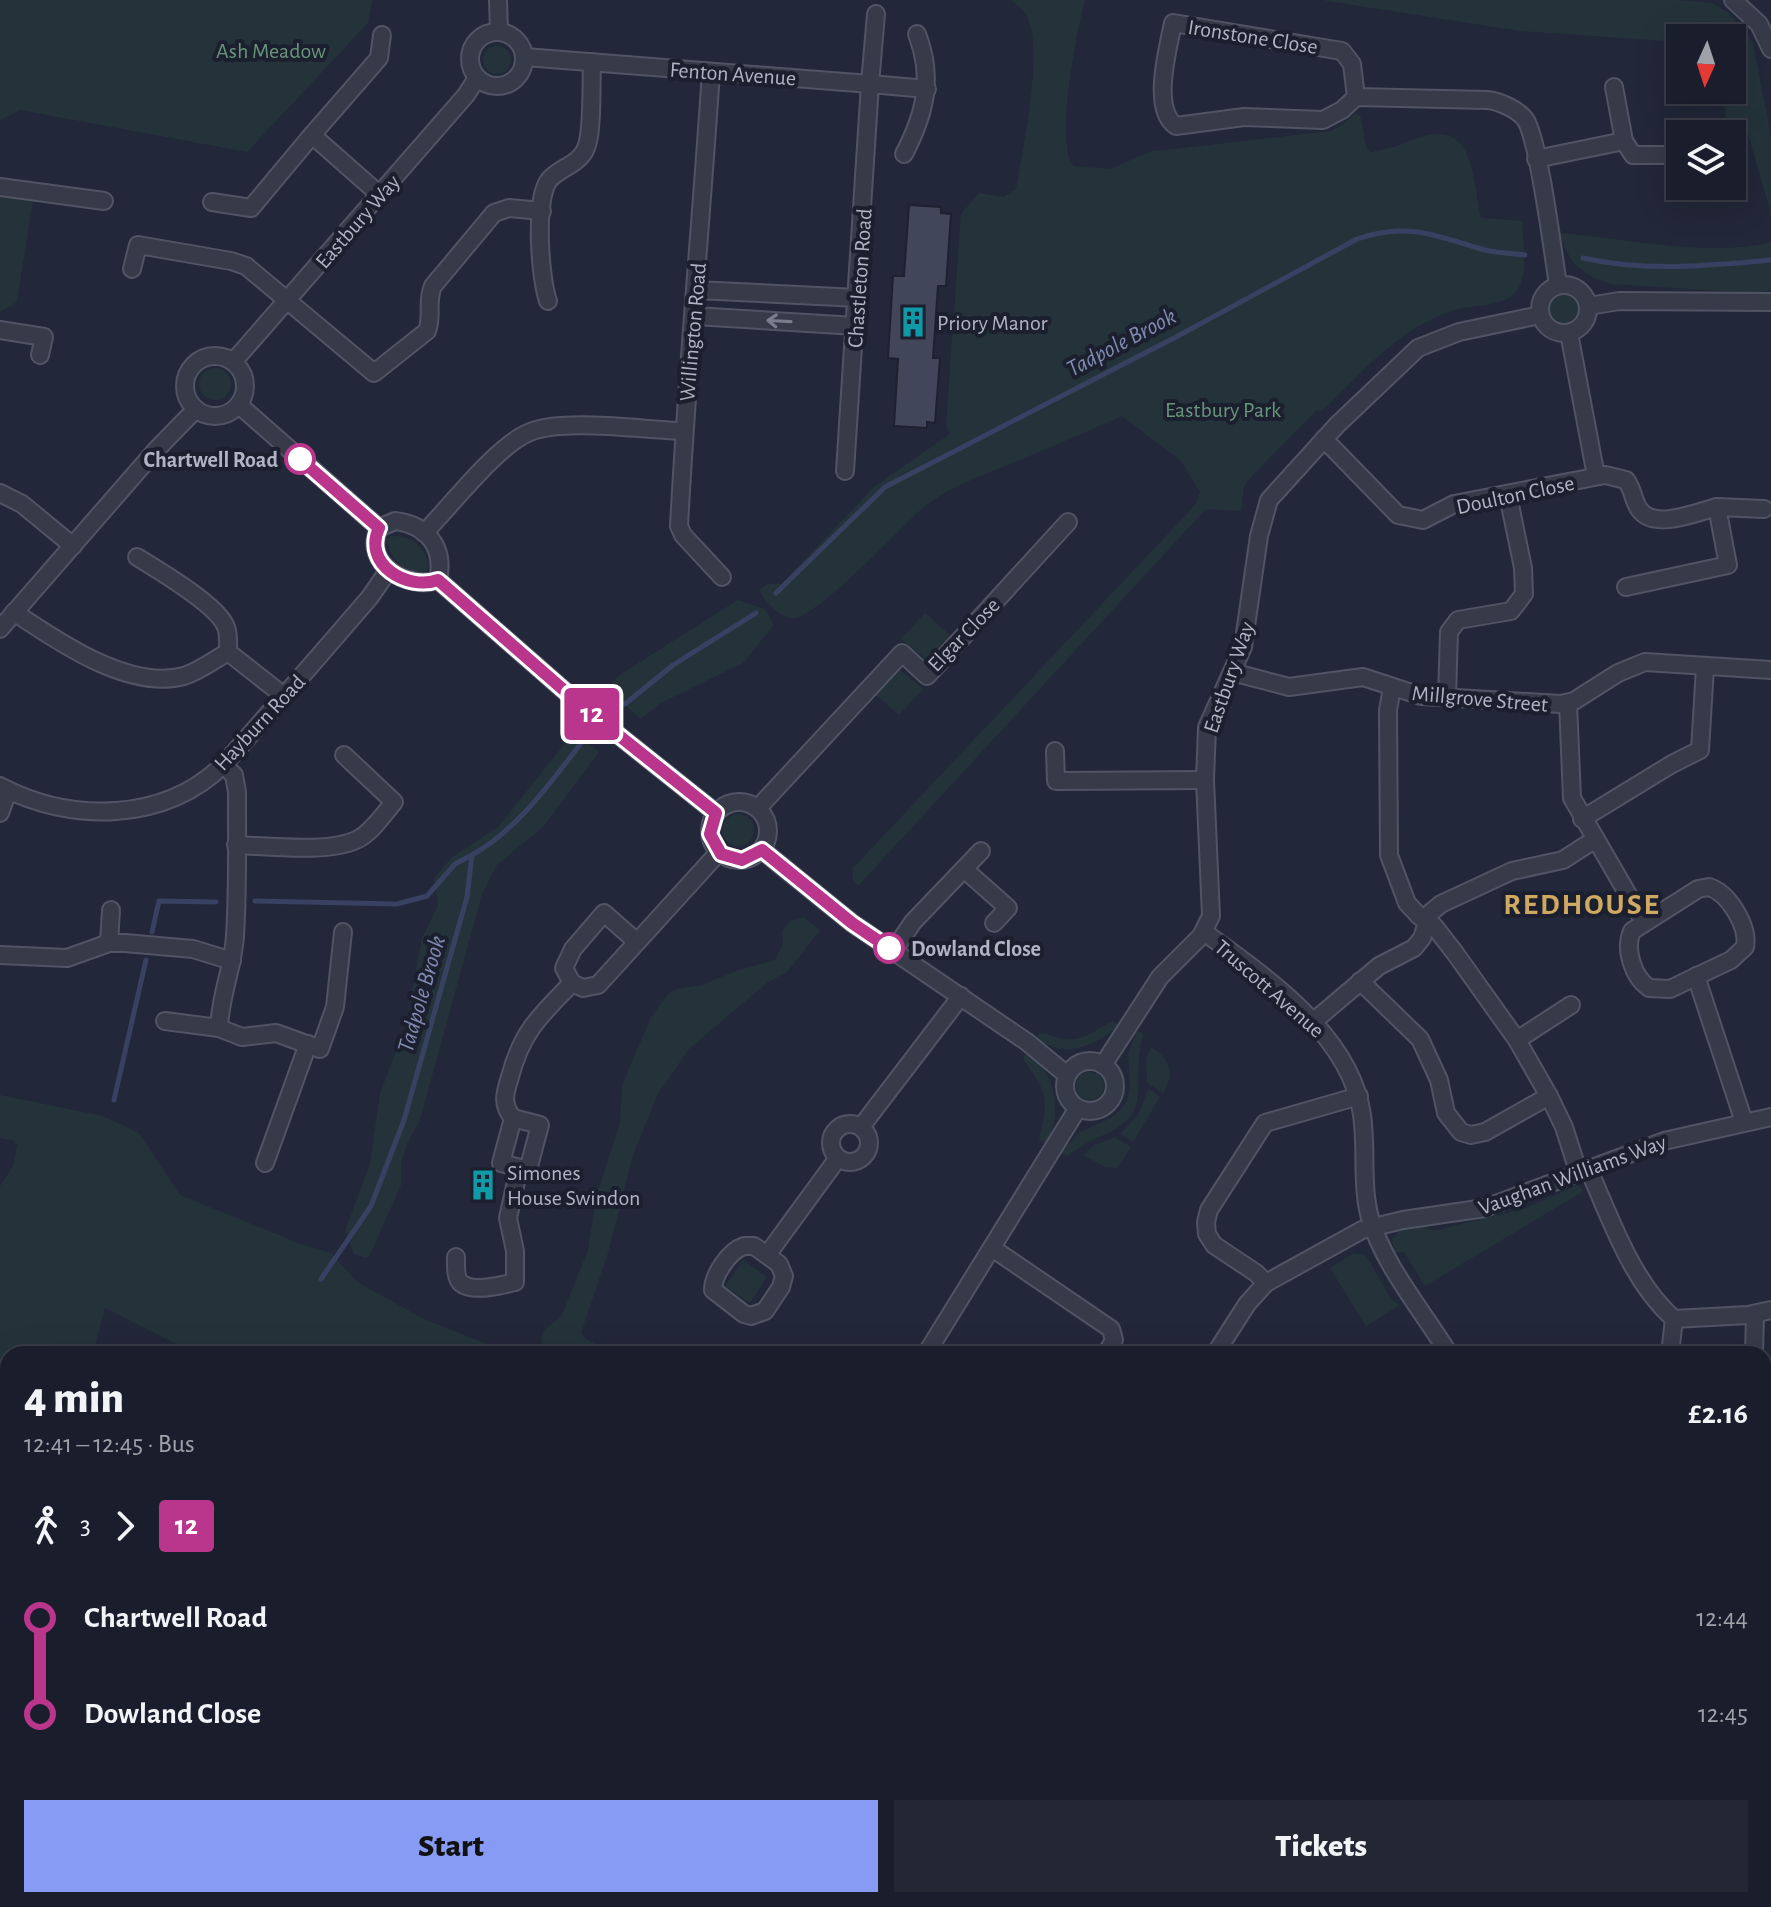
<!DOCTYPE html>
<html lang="en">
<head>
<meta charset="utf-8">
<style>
	body { margin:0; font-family:"Alegreya Sans",sans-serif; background:#232633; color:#f1f3f6; height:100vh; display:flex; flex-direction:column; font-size:30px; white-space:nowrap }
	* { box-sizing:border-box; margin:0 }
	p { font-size:26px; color:#9fa2a9 }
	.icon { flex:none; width:44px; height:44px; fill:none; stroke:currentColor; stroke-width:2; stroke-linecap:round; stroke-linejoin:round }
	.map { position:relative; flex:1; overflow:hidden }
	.panel { position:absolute; left:0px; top:1346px; width:1772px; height:562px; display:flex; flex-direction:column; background:#1a1d2b; border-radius:24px 24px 0 0; box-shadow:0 8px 32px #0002,0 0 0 2px #383b47 }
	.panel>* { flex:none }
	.badge { padding:0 16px; border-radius:6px; font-size:28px; line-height:52px }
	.needle { width:52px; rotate:183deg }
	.fabs { position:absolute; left:1666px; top:24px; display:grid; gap:16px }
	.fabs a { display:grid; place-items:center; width:80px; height:80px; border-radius:0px; background:#1a1d2b; box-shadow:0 8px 32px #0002,0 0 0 2px #383b47; font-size:40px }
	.map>.badge { position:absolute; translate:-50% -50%; box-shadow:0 0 0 4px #fff }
	.legs { display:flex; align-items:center; gap:12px; height:88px; padding:0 24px; font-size:26px }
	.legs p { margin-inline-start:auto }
	.headline { display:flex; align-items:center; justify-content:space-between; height:136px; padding:0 24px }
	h1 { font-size:44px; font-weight:800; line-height:60px }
	.button { display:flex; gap:16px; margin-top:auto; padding:16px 24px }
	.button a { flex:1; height:92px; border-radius:0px; background:#879bf4; color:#111; font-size:32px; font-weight:800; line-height:92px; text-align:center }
	.button a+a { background:#232633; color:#f1f3f6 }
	ul { padding:0 24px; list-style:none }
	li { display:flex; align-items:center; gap:28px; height:96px; font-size:30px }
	li i { display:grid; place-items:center; width:12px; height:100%; margin:0 10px; background:currentColor }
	li i::after { content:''; width:20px; height:20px; margin:-10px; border:6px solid; border-radius:50%; background:#1a1d2b }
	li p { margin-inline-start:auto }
	li:first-child i { background:linear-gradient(#0000 50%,currentColor 0) }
	li:last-child i { background:linear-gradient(currentColor 50%,#0000 0) }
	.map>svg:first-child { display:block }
	.green { fill:#24333a }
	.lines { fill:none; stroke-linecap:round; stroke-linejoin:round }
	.stream { stroke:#384162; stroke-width:5 }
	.building { fill:#41465a; stroke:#1d2130; stroke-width:2 }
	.street-casing { stroke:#505464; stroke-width:20 }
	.secondary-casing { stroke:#505464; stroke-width:26 }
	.street { stroke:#363a49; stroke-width:16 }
	.secondary { stroke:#44485c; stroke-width:22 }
	.oneway { stroke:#797d8d }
	.line-1-casing { stroke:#fff; stroke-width:18 }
	.line-1 { stroke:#b9368c; stroke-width:12 }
	.stop-1-dot { fill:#fff; stroke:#b9368c; stroke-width:4 }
	.labels { text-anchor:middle; stroke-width:8; stroke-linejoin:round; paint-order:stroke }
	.street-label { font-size:22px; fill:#b0b4c5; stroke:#1b1f2e }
	.park-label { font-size:22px; fill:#68957c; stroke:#1b1f2e }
	.poi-label { font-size:22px; fill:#b0b4c5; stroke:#1b1f2e; text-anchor:start }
	.stop-label { font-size:22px; font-weight:bold; fill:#b0b4c5; stroke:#1b1f2e; text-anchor:end }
	.water-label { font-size:24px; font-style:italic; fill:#808bb1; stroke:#1b1f2e }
	.district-label { font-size:30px; font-weight:bold; letter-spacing:2px; fill:#cfa861; stroke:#1b1f2e }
</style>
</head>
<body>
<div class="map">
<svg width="1771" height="1907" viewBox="0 0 1771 1907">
	<rect width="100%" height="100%" fill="#222739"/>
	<!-- green -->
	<g class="green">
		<path d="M 0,0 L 372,0 L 368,23 L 247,152 L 20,110 L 0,120 Z"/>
		<path d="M 1011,0 L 1085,0 C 1077,30 1054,144 1074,166 L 1111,169 L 1148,152 L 1330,131 L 1343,125 L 1355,113 L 1360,115 L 1367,150 L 1371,152 C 1390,150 1407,141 1425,136 C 1476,122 1473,185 1481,218 L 1523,221 C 1521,243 1531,274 1515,293 C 1501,308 1469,304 1451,311 C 1396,331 1362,372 1321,412 L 1318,409 L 1250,478 L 1244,487 L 1241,511 L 1206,509 L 858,886 L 853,879 L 853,868 L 1196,504 L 1200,492 L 1181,461 L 1122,416 C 1088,431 1054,446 1020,460 C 983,476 941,488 912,518 C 893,537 819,613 796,618 C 782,621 764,601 759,590 L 767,584 L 781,584 L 875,486 L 950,434 L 946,425 L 961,214 L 979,193 L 1003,197 L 1016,189 C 1022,152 1046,43 1025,13 C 1022,8 1016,4 1011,0 Z"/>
		<path d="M 1321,0 L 1677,0 L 1713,3 L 1729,13 L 1753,43 L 1771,136 L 1771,214 L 1745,123 L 1726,119 L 1723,90 L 1732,90 L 1732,38 L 1680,38 L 1680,42 L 1520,31 Z"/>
		<circle cx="497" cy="60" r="14"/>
		<path d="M 26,196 L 33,199 L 17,302 L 0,312 L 0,197 Z"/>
		<path d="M 1560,233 C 1623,238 1710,258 1771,242 L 1771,291 L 1749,293 L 1611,284 C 1583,276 1567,262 1560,233 Z"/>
		<circle cx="1564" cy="309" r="15"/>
		<circle cx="215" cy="384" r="16"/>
		<path d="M 391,536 C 411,535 423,546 429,564 L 427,571 C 405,575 391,561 387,540 Z"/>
		<path d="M 738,600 L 765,609 L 774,625 L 743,663 L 661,703 L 641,719 L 612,693 L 606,692 L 606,688 L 621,674 Z"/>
		<path d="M 925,613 L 952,637 L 932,659 L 927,660 L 901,639 Z"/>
		<path d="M 900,670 L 923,689 L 899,715 L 876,695 Z"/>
		<path d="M 574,732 L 599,752 L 544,826 L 497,865 L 482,894 L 420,1120 L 407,1144 L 401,1163 L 401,1185 L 370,1255 L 366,1258 L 354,1254 L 345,1231 L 370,1164 L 380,1093 L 405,1028 L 422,938 L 438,905 L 434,879 L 451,858 L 498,827 Z"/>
		<circle cx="738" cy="830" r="16"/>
		<path d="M 803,917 L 820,930 L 787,972 L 768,982 L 689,1049 L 658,1094 L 633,1155 L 608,1253 L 581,1333 C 592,1348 619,1350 636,1354 L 544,1354 L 541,1338 L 544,1330 L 561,1317 L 588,1250 L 597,1194 L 620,1123 L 622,1085 L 651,1017 L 667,995 L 676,989 L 702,985 L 738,970 L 775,960 L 783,944 L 782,931 L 790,921 Z"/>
		<path d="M 1113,1021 L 1119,1025 C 1096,1046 1066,1059 1038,1039 L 1038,1034 C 1048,1032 1054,1038 1064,1039 C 1084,1042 1096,1029 1113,1021 Z"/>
		<path d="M 1137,1030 L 1143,1034 C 1142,1042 1139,1050 1139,1059 C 1137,1085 1145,1112 1117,1128 C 1100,1138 1084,1142 1068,1156 L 1060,1153 L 1080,1132 L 1113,1117 L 1127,1102 L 1130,1085 L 1128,1054 Z"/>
		<path d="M 1151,1047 C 1169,1058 1176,1074 1163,1093 L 1147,1083 L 1146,1059 Z"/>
		<path d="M 1027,1052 C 1056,1074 1063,1111 1047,1144 L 1039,1139 C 1050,1099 1046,1091 1023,1059 Z"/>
		<circle cx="1090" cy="1086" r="14"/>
		<path d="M 1148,1089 L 1160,1097 L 1133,1142 L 1120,1134 L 1138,1115 Z"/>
		<path d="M 0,1095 L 103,1116 L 139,1133 L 180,1195 L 301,1244 L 331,1253 L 357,1282 L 426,1320 L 513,1354 L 196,1354 L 105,1308 L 93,1354 L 8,1354 L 8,1501 L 0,1499 L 0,1186 L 13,1166 L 17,1145 L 13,1140 L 0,1138 Z"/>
		<path d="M 1115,1137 L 1131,1147 L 1117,1168 L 1105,1167 L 1083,1155 L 1094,1145 Z"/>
		<path d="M 1577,1185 L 1584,1191 L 1425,1286 L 1404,1252 L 1394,1252 L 1392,1239 C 1401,1225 1420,1222 1434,1231 L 1526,1208 Z"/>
		<path d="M 1354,1253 L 1366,1256 L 1392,1300 L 1400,1305 L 1366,1326 L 1330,1268 Z"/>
		<path d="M 743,1260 L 767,1277 L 750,1303 L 725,1286 Z"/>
		<path d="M 1771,1523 L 1771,1758 L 1764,1758 L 1764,1525 Z"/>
		<path d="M 1764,1856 L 1771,1871 L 1771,1907 L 872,1907 L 874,1900 L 1764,1900 Z"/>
		<path d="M 382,1900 L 843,1900 L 840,1907 L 392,1907 Z"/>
	</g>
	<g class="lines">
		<!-- stream -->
		<g class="stream">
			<path d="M 1583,258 C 1645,272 1708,266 1771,260"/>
			<path d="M 776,593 L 885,487 L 1176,337 L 1357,239 C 1407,222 1434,235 1481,249 C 1494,253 1510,253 1525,255"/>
			<path d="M 625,704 L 673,665 L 756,613"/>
			<path d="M 255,901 L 397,904 L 427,896 L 455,864 L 472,855"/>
			<path d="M 152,932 L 159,901 L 216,902"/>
			<path d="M 114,1100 L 146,960"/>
			<path d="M 321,1279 L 371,1206 L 404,1120 L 467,897 L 472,855 C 517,830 551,782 582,742"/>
		</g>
	</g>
	<!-- building -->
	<g class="building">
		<path d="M 909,205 L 941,207 L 941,213 L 951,214 L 946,286 L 938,286 L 933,358 L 940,358 L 935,423 L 927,422 L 927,428 L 894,426 L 898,359 L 888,358 L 893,276 L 904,276 Z"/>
		<path d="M 480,1170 L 494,1174 L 487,1199 L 473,1196 Z"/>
	</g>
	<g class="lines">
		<!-- street casing -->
		<g class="street-casing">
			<g id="street">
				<path d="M 498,0 L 499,32"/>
				<path d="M 1733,0 L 1759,24 L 1771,49"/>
				<circle cx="497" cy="59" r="27"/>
				<path d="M 525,57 L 870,84 L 876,14"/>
				<path d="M 711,72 C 701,223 687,374 679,526 L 683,535 L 722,577"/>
				<path d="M 1614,87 L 1624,141"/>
				<path d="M 1356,97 L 1352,64 L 1342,51 L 1173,23 C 1168,49 1151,109 1176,126 L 1244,117 L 1323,120 L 1342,110 L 1356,97 L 1487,100 C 1499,101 1517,109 1525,119 C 1539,139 1553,254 1558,285"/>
				<path d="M 904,154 C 925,114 934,78 917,34"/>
				<path d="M 1536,159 L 1624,141 L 1633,155 L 1680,155"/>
				<path d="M 0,187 L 104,201"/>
				<path d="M 380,195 L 312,135 L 379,58 L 382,35"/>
				<path d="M 212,202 L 251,208 L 312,135"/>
				<path d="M 132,269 L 138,245 L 231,261 L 246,266 L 374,373 L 427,331 C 433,316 426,302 433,286 L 494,213 L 509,208 L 542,211"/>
				<circle cx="1564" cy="309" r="24"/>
				<path d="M 696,290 L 858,298"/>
				<path d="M 548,301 C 540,278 534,200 549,180 C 559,168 580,164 586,148 C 593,132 591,83 592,62"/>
				<path d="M 1589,306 L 1619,301 L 1771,302"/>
				<path d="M 695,316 L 856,326"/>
				<path d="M 0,330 L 44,337 L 40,355"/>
				<path d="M 1569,333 L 1596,476"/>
				<circle cx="215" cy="386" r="30"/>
				<path d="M 233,362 L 466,95 L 477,78"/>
				<path d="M 239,405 L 379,528"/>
				<path d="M 1324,439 L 1398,515 L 1423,520 L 1454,504 L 1605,475 L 1626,480 C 1633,489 1633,500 1639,509 C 1654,531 1697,512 1717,507 L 1728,565 L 1626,587"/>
				<path d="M 845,471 L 870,84 L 927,89"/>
				<path d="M 0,493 L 22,504 L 73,546"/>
				<path d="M 1717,507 L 1764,509"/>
				<path d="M 395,521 C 428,525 445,548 438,580 C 407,590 362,564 379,528 Z"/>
				<path d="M 424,533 C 451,506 497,445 530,432 C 565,418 643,430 683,431"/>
				<path d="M 137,557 C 158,570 218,605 226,627 C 229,634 228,644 228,652"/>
				<path d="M 438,580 L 582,706 L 716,813"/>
				<path d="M 14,612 C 57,641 129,691 184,676 C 200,671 214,660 228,652 L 284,696"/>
				<path d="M 0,629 L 156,450 L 196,409"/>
				<path d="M 1232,672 L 1289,687 L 1363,677 L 1421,696 L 1561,704 L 1574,701 L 1618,673 L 1645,662 L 1771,670"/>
				<path d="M 1392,688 L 1388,710 L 1389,855 L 1407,903 L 1419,916 L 1434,926 L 1455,953 L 1517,1040 L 1549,1096"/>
				<path d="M 1447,697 L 1449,632 L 1458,620 L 1511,611 L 1524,594 L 1523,568 L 1508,495"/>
				<path d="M 1568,703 L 1572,798 L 1644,922"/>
				<path d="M 1055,751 L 1056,781 L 1205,780"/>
				<path d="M 0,786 C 71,823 164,823 224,764 C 242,745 259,724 277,704 C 308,669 339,633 370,597 L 388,571"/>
				<circle cx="739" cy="831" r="29"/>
				<path d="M 758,808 L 902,653 L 927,676 L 1068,522"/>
				<path d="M 0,813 L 8,791"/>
				<path d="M 1582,819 L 1672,764 L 1700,750 L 1705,667"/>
				<path d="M 236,845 C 268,846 333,854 360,838 C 373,830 384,814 394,802 L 344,755"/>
				<path d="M 762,850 L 852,923 L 1027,1042 L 1067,1075"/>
				<path d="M 964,869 L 1008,908 L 994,923"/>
				<path d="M 1709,887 C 1729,893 1749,927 1745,947 L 1731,960 L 1670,989 L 1649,988 C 1633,977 1624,949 1632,931 L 1698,889 Z"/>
				<path d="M 1204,932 C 1266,977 1351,1035 1362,1115 C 1367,1149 1361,1185 1370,1218 C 1383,1264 1424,1313 1449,1354"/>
				<path d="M 109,943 L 111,910"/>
				<path d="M 893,951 L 913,922 L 981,851"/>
				<path d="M 0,955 L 67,958 L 109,943 L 125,943 L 193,949 L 232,961"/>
				<path d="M 1696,976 L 1744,1122"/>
				<path d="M 1360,981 L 1420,1039 L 1439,1080 L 1446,1113 L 1461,1132 L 1471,1135 L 1485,1132 L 1549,1096 L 1564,1127 L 1578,1171"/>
				<path d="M 572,983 L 564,968 L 573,949 L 604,913 L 637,942"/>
				<path d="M 165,1021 L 219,1028 C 220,996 233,968 235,936 C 238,888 237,840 237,792 L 234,775 L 223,765"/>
				<path d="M 1314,1021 L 1379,966 L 1414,948 L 1422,938 L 1430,913 L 1441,904 L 1512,871 L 1563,860 L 1594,840"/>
				<path d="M 219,1028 L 242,1037 L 276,1033 L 320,1049 L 335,1007 L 343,932"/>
				<path d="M 1517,1040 L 1571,1005"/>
				<circle cx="1090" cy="1086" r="25"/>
				<path d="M 1103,1065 L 1160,977 L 1201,936 L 1211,916 L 1205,780 L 1207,727 L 1243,647 L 1259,536 L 1269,500 L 1337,425 L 1418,348 L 1459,332 L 1540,315"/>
				<path d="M 513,1118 C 501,1104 505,1093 510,1077 C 522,1031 540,1016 572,983 L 583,988 L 598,985 L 719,852"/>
				<path d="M 513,1118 L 540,1125 L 528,1170 L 501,1163 Z"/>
				<circle cx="850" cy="1143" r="19"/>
				<path d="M 861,1127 L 961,996"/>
				<path d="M 265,1163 L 308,1044"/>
				<path d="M 1588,1168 C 1611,1219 1631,1281 1674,1319 L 1670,1354"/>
				<path d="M 744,1246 L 754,1246 L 779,1264 L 784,1276 L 781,1287 L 765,1311 L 751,1316 L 744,1314 L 713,1290 C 713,1275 729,1251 744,1246 Z"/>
				<path d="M 992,1248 L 1111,1329 L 1114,1340 L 1106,1354"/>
				<path d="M 767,1255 L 838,1158"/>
				<path d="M 456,1257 C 456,1264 455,1278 461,1283 C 472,1293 503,1285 515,1282 L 515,1251 L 508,1218 L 519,1168"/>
				<path d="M 1266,1283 L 1256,1273 L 1214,1245 L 1207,1234 L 1206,1222 L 1209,1210 L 1265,1123 L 1359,1096"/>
				<path d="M 1674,1319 L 1748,1315 L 1771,1310"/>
				<path d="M 926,1354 L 1078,1108"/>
				<path d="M 1215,1354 L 1247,1304 L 1266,1283 L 1362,1230 L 1403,1220 L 1485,1208 L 1664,1141 L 1771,1117"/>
				<path d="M 1754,1354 L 1755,1314"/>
				<path d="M 1764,1434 L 1771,1434"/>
				<path d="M 0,1798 L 8,1788"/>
			</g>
		</g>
		<!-- secondary casing -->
		<g class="secondary-casing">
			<g id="secondary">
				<path d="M 1764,1843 L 1771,1854"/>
				<path d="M 0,1872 L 8,1872"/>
				<path d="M 155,1900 L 170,1907"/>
				<path d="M 854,1907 L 856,1900"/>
			</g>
		</g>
		<!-- street -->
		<use href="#street" class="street"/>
		<!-- secondary -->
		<use href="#secondary" class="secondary"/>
	</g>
	<!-- one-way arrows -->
	<defs><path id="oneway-shaft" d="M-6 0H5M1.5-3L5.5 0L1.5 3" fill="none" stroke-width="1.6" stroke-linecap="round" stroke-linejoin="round" transform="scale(2)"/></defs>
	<use class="oneway" href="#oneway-shaft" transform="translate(779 321) rotate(-177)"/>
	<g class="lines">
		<!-- line-1 casing -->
		<g class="line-1-casing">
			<path id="line-1" d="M 300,459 L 379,528 C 362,564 407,591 438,580 L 582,706 L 716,813 L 710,834 L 721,854 L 742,860 L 762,850 L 852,923 L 889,948"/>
		</g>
		<!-- line-1 -->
		<use href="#line-1" class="line-1"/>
	</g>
	<!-- icons -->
	<defs>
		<g id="building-bare" transform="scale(2.4)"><path d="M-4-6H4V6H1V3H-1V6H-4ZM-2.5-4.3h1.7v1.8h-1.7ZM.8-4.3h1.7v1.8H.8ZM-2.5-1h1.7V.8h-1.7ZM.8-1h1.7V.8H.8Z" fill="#0f9aa8" stroke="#1b1f2e" stroke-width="2.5" paint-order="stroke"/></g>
	</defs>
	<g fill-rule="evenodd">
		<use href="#building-bare" x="913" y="322"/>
		<use href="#building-bare" x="483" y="1185"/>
	</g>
	<!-- markers -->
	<g class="stop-1-dot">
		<circle cx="300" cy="459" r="14"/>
		<circle cx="889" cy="948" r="14"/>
	</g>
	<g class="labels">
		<!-- street labels -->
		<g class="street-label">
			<text transform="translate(1253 36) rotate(9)" y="8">Ironstone Close</text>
			<text transform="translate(733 73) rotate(4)" y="8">Fenton Avenue</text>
			<text transform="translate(357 221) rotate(-49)" y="8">Eastbury Way</text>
			<text transform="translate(859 278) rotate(-86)" y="8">Chastleton Road</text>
			<text transform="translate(692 332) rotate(-85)" y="8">Willington Road</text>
			<text transform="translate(1515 494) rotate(-12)" y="8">Doulton Close</text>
			<text transform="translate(963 634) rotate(-46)" y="8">Elgar Close</text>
			<text transform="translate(1228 677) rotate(-71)" y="8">Eastbury Way</text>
			<text transform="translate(1480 698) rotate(5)" y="8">Millgrove Street</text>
			<text transform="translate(259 722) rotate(-47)" y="8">Hayburn Road</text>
			<text transform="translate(1270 988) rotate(41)" y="8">Truscott Avenue</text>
			<text transform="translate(1572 1174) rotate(-20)" y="8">Vaughan Williams Way</text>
		</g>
		<!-- park labels -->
		<g class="park-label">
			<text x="271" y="58">Ash Meadow</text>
			<text x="1223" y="417">Eastbury Park</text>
		</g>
		<!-- poi labels -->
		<g class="poi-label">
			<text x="937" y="330">Priory Manor</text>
			<text x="507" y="1180">Simones<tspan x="507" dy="25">House Swindon</tspan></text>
		</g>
		<!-- stop labels -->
		<g class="stop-label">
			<text x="278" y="467">Chartwell Road</text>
			<text x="911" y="956" text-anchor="start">Dowland Close</text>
		</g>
		<!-- water labels -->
		<g class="water-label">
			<text transform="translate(1121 342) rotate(-28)" y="8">Tadpole Brook</text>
			<text transform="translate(421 994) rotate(-74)" y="8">Tadpole Brook</text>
		</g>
		<!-- district labels -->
		<g class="district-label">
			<text x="1582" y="914">REDHOUSE</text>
		</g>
	</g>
</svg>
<div class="fabs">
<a><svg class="needle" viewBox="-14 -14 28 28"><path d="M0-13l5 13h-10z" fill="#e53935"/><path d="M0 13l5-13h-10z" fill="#9fa2a9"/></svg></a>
<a><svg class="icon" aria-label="layers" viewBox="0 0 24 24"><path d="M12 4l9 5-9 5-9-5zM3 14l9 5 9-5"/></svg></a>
</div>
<b class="badge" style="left:592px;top:714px;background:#b9368c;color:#fff">12</b>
<section class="panel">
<div class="headline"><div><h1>4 min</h1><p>12:41 – 12:45 · Bus</p></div><b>£2.16</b></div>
<div class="legs"><svg class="icon" aria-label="walk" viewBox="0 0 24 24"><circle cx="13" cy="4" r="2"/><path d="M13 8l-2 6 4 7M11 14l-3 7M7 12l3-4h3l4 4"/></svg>3<svg class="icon" aria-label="forward" viewBox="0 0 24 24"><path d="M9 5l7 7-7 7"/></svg><b class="badge" style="background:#b9368c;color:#fff">12</b></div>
<ul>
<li><i style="color:#b9368c"></i><b>Chartwell Road</b><p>12:44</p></li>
<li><i style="color:#b9368c"></i><b>Dowland Close</b><p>12:45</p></li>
</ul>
<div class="button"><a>Start</a><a>Tickets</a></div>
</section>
</div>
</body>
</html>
